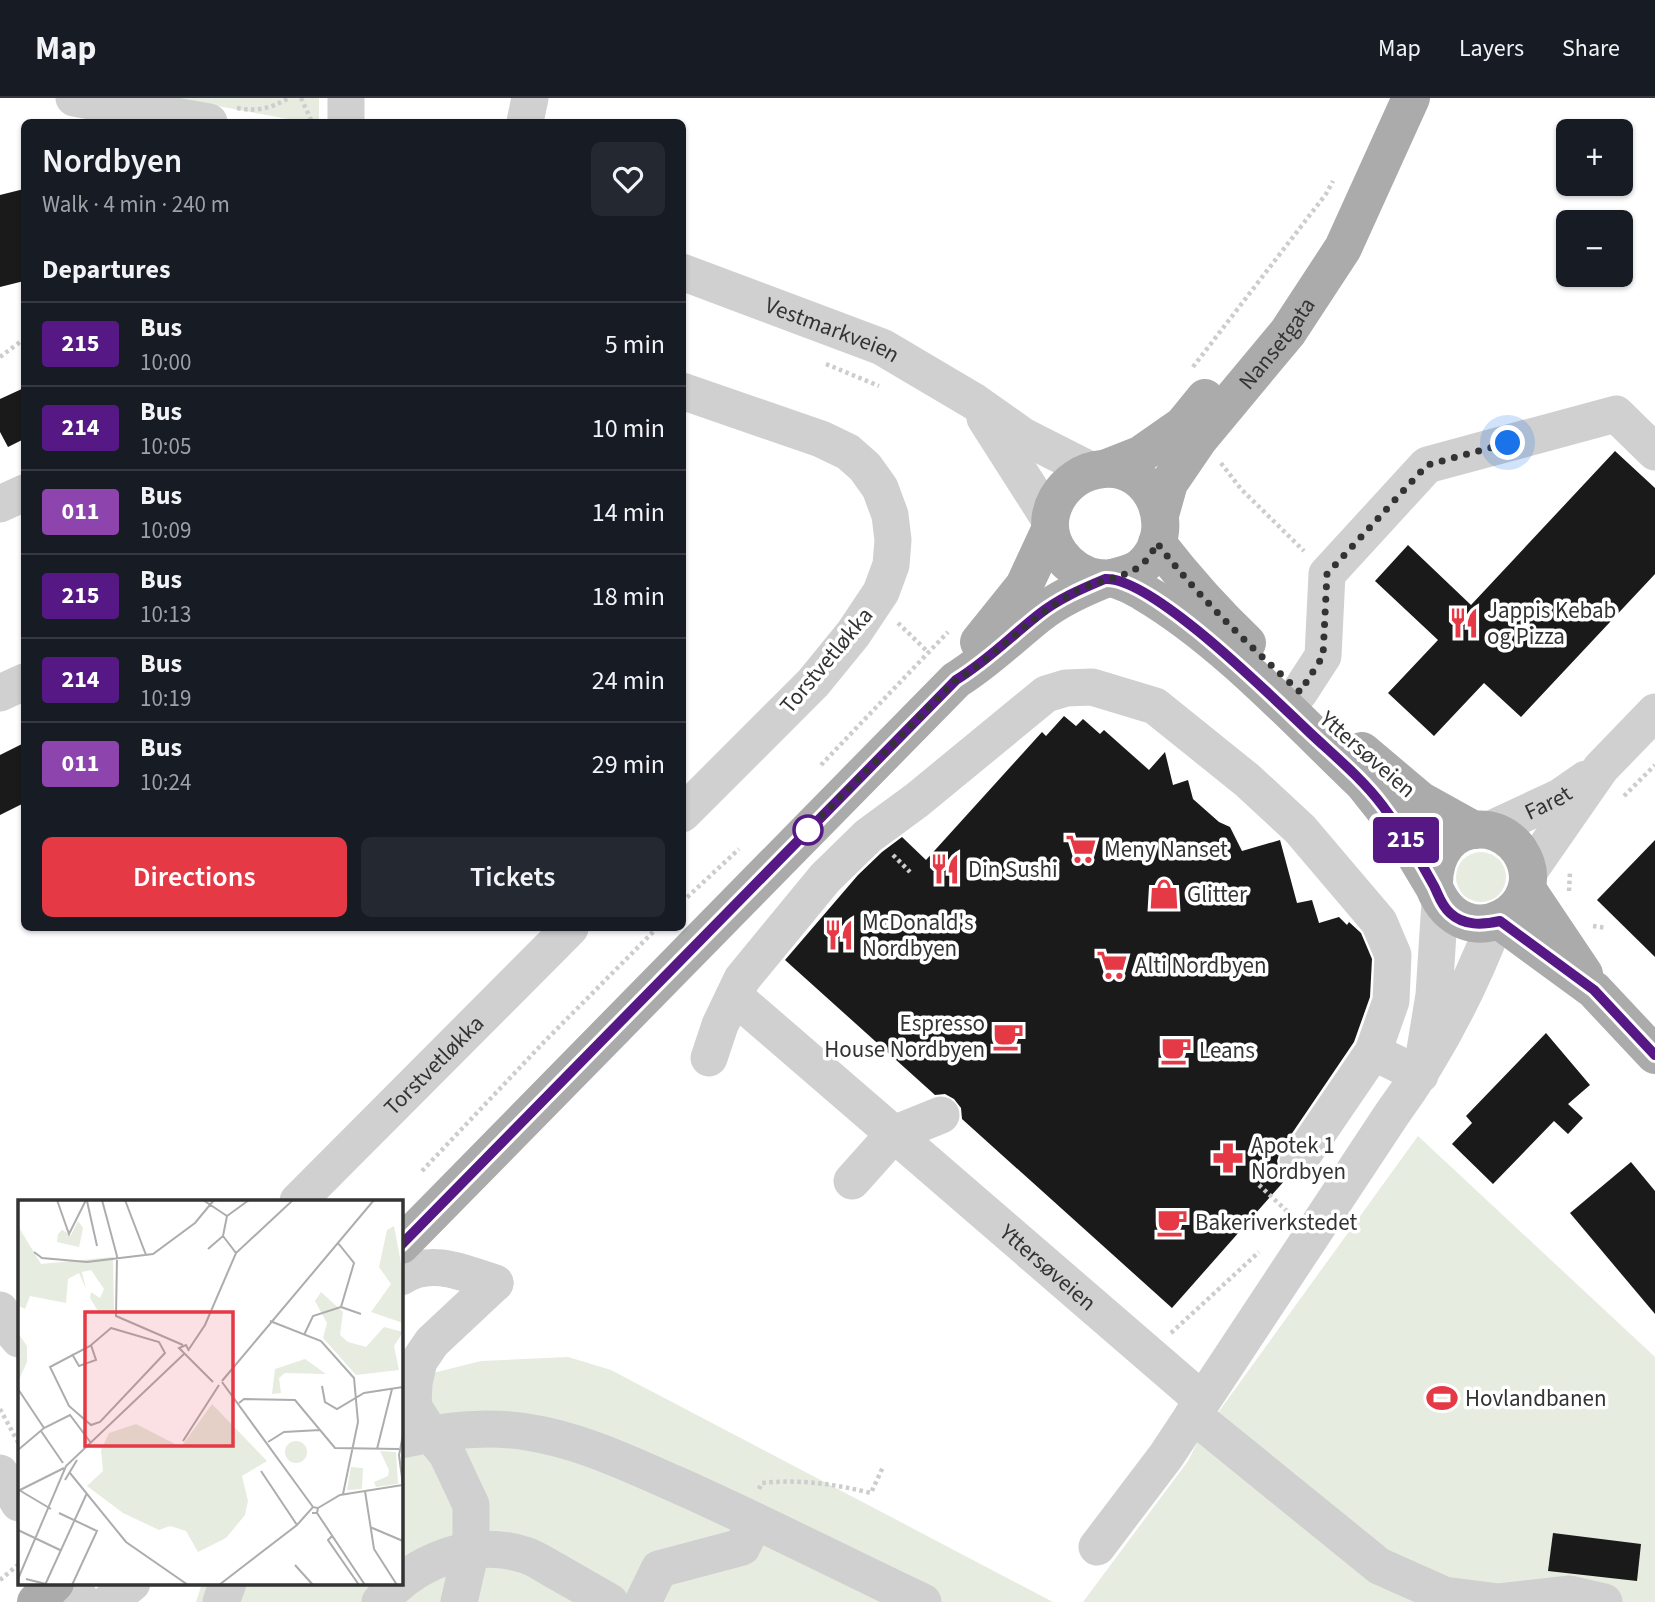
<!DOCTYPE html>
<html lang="en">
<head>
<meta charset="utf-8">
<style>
	body { margin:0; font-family:"Source Sans 3",sans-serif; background:#242831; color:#f1f3f6; height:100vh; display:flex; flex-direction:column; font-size:26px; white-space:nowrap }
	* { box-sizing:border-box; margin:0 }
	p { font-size:23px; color:#9ea1a6 }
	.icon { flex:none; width:38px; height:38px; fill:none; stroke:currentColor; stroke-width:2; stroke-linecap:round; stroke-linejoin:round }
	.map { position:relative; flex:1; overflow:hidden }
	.details { position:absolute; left:21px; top:21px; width:665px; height:812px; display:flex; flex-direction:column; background:#171b24; border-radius:10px; box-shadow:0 2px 5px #0004 }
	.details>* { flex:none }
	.badge { padding:0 14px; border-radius:5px; font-size:24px; line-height:46px }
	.buttons { position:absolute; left:1556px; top:21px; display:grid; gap:14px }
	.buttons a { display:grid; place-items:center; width:77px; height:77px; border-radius:10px; background:#171b24; box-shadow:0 2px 5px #0004; font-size:35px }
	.you { position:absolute; width:35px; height:35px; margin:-18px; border:5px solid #fff; border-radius:50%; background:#1a73e8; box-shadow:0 0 0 10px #1a73e833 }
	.map>.badge { position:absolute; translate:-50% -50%; box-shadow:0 0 0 4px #fff }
	h2 { padding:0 21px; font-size:26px; line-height:63px }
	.round { display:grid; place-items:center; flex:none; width:74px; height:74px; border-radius:10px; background:#242831 }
	.summary { display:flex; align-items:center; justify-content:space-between; height:119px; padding:0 21px }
	h1 { font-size:33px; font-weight:600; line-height:52px }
	.cta { display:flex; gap:14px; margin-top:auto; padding:14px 21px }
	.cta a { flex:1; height:80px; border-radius:10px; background:#e63946; color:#fff; font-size:28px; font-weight:600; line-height:80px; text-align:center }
	.cta a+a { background:#242831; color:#f1f3f6 }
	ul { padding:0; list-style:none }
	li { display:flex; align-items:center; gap:21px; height:84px; padding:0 21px; border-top:2px solid #363941 }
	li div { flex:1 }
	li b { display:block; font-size:26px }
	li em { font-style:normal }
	li .badge { min-width:77px; font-weight:700; text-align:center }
	header { display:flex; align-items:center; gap:42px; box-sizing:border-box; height:98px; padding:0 35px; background:#171b24; border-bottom:2px solid #363941 }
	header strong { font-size:33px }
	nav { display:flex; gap:38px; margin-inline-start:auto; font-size:24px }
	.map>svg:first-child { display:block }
	.green { fill:#e6ecdf }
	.building { fill:#1a1a1a }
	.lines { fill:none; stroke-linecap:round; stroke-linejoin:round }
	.path { stroke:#cdcdcd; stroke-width:4.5; stroke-dasharray:3.5 3.5; stroke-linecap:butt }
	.minor { stroke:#d0d0d0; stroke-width:37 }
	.major { stroke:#ababab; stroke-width:38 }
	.line-casing { stroke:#fff; stroke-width:16 }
	.line { stroke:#561885; stroke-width:10 }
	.walk { stroke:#333; stroke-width:7; stroke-dasharray:0 12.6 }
	.stop-dot { fill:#fff; stroke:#561885; stroke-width:3.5 }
	.labels { text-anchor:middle; stroke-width:7; stroke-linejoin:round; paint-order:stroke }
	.street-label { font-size:23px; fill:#333; stroke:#fff }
	.poi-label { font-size:23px; fill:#333; stroke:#fff; text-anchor:start }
	.inset-road { fill:none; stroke:#adadad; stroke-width:2 }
	.view { fill:#e63946; fill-opacity:0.15; stroke:#e63946; stroke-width:3.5 }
	.inset-edge { fill:none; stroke:#333; stroke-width:3.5 }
</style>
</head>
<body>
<header>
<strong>Map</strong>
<nav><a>Map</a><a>Layers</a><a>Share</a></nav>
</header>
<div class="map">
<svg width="1655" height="1504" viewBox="0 0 1655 1504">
	<rect width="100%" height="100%" fill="#fff"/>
	<!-- green -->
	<g class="green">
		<path d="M 173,0 L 319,0 L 319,24 L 305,24 Z"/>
		<circle cx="1481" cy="779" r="25"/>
		<path d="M 1418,1038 L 1655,1259 L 1655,1504 L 1083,1504 L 1188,1363 L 1199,1341 Z"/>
		<path d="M 568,1259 L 611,1272 L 1053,1504 L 196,1504 L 202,1485 L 401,1485 L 401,1283 L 481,1263 Z"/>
	</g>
	<!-- building -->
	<g class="building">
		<path d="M 24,91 L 24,183 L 0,189 L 0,97 Z"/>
		<path d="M 24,290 L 24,341 L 8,349 L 0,334 L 0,301 Z"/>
		<path d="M 1615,353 L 1655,390 L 1655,476 L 1521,619 L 1484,585 L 1434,638 L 1388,595 L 1438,542 L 1375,483 L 1408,447 L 1471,507 Z"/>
		<path d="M 1064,618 L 1076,628 L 1083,621 L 1100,636 L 1104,632 L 1149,672 L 1165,654 L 1173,687 L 1188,682 L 1193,701 L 1219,724 L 1230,729 L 1242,753 L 1280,742 L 1297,805 L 1312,802 L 1319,825 L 1339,819 L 1347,827 L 1349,824 L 1361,835 L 1372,861 L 1370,899 L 1354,944 L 1280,1053 L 1277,1063 L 1279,1072 L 1286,1081 L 1172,1210 L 962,1021 L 961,1010 L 954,1001 L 945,996 L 935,997 L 785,862 L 858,777 L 882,754 L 902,739 L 926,762 L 1042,634 L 1046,638 Z"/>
		<path d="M 24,645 L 24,705 L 0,717 L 0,657 Z"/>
		<path d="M 1655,742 L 1655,859 L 1597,802 Z"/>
		<path d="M 1546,935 L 1590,987 L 1568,1006 L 1583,1020 L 1568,1036 L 1554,1023 L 1493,1086 L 1452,1046 L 1472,1025 L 1466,1018 Z"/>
		<path d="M 1631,1064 L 1655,1093 L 1655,1216 L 1570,1115 Z"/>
		<path d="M 1553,1435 L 1641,1446 L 1637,1483 L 1548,1473 Z"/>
	</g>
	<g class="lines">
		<!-- path -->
		<g class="path">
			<path d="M 301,0 L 312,24"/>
			<path d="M 237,10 C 257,14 271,10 289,0"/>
			<path d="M 0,259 L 24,241"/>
			<path d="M 826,266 L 879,288"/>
			<path d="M 1193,269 L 1326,96 L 1333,83"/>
			<path d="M 1221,365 L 1241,391 L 1304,453"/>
			<path d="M 898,525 L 928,554"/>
			<path d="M 821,667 L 948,534"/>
			<path d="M 1624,698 L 1655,667"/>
			<path d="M 893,757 L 910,774"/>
			<path d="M 1569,793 L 1570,774"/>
			<path d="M 682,804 L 739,751"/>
			<path d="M 1593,828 L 1606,830"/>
			<path d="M 422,1073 L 544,944 L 657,830"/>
			<path d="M 1259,1087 L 1289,1115"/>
			<path d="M 1171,1235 L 1259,1154"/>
			<path d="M 0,1311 L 19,1346"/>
			<path d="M 759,1391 L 762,1385 C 800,1381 834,1386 871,1395 L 883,1369"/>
			<path d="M 0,1482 L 19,1466"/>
		</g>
		<!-- minor -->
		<g class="minor">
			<path d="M 74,0 L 209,24"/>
			<path d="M 346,24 L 346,0"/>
			<path d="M 525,24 L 530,0"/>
			<path id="s1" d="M 682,174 L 882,249 L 975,304 L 1023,338 L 1090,372"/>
			<path d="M 682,293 L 821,341 L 848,354 L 865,369 L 880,390 L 890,417 L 893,442 L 891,467 L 881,494 L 853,536 L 813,585 L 682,716"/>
			<path d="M 985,320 L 1050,422"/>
			<path d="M 0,406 L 24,395"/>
			<path d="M 0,595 L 24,584"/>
			<path d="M 1299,595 L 1323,558 L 1327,476 L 1427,367 L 1616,316 L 1655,354"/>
			<path id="s2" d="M 1489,732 L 1560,699 L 1586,681"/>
			<path d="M 1528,775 L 1601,670 L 1655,614"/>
			<path id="s3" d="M 734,898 L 1202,1302"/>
			<path d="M 1425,952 L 1434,897 L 1440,804"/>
			<path d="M 709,960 L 720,927 L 742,881 L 825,780 L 868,738 L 917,702 L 1046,596 L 1066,590 L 1092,589 L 1155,608 L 1247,682 L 1300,731 L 1379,824 L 1393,857 L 1391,903 L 1373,954 L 1420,977"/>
			<path d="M 1298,1064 L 1373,954"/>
			<path d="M 852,1083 L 894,1036 L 941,1017"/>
			<path id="s4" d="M 298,1103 L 570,830"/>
			<path d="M 401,1179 C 430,1159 464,1175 495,1185"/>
			<path d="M 0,1212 L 8,1228 L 19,1241"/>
			<path d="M 1193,1317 L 1379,1468 L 1444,1497 L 1499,1504 L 1570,1496 L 1604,1504"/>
			<path d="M 401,1342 C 443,1332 484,1327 527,1334 C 579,1342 625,1364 673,1385 C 757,1422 840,1465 923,1504"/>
			<path d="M 0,1375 L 19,1405"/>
			<path d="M 1097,1449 L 1166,1358 L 1392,1016 C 1436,956 1468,894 1495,824"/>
			<path d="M 74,1485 L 79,1500 L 83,1504"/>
			<path d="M 109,1504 L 132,1485"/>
			<path d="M 221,1504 L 228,1485"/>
			<path d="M 380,1504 C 415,1463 472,1440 525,1457 C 535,1460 545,1467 554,1472 C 573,1483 591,1493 610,1504"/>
			<path d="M 459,1504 L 471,1452 L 471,1407 L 447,1356 L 430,1335 L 413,1308 L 414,1285 L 419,1263 L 432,1244 L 495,1185"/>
			<path d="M 643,1504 L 659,1471 L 742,1449 L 755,1423"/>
		</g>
		<!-- major -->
		<g class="major">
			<path d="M 1107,370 L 1140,357 L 1183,327 L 1205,300"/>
			<path id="s5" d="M 1160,417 L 1169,385 L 1199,341 L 1288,234 L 1343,150 L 1411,0"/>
			<path d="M 1157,445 C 1185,481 1214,514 1247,545"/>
			<path d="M 1112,480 C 1122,477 1134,475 1142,468 C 1180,435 1155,366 1103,371 C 1063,374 1034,420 1060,456 C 1069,468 1083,478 1099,480 C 1104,481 1110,480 1115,481 C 1124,484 1135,489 1143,494 C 1223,541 1296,621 1363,685 L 1398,729 L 1434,789 C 1464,864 1557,809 1519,752 C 1512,742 1500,734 1488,732 C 1451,727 1433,756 1434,789"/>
			<path d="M 979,544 L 1024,488 L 1050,432"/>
			<path d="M 1362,653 L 1420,702 L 1474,732"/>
			<path d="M 1527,791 L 1584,876"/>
			<path d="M 1500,823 L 1594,892 L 1655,957"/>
			<path d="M 401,1147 L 956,582 C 988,562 1009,540 1038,517 C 1058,501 1081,491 1105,481"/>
			<path d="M 36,1504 L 55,1485"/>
		</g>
	</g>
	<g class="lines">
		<!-- line casing -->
		<g class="line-casing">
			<path id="line" d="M 401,1147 L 956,582 C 987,563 1009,540 1038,517 C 1058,501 1081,491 1105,481 C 1151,478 1271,598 1307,632 C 1332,656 1361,679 1382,707 C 1401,732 1419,760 1434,788 C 1439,798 1441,807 1450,815 C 1464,828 1482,827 1500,823 L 1594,892 L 1655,957"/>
		</g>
		<!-- line -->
		<use href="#line" class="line"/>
		<!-- walk -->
		<path class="walk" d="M 808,732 L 802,738 L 956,582 C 1001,555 1035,513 1083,490 C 1115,475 1140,482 1157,445 C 1200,501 1248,546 1300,594 L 1323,558 L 1327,476 L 1427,367 L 1508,345"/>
	</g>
	<!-- icons -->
	<defs>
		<g id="restaurant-bare" transform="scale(2.415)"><path d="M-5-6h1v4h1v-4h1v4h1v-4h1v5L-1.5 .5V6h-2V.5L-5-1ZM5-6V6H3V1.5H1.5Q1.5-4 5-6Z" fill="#e63946" stroke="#fff" stroke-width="2.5" paint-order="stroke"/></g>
		<g id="supermarket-bare" transform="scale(2.415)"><path d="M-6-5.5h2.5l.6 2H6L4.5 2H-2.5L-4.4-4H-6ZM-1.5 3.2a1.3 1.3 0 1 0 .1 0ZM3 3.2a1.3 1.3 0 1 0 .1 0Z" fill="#e63946" stroke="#fff" stroke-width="2.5" paint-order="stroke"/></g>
		<g id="shop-bare" transform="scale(2.415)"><path d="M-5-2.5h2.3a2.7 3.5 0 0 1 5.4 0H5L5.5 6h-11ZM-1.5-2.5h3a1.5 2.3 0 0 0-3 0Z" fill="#e63946" stroke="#fff" stroke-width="2.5" paint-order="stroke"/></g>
		<g id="cafe-bare" transform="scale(2.415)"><path d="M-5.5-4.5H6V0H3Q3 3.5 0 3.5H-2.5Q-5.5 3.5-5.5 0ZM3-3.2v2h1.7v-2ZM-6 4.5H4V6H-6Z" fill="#e63946" stroke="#fff" stroke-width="2.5" paint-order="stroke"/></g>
		<g id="pharmacy-bare" transform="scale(2.415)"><path d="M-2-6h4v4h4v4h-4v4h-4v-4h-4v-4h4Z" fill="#e63946" stroke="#fff" stroke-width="2.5" paint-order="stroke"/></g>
		<g id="stadium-bare" transform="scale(2.415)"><path d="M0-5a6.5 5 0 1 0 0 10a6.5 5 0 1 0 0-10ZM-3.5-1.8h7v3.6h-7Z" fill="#e63946" stroke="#fff" stroke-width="2.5" paint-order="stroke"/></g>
	</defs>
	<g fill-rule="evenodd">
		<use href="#restaurant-bare" x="1464" y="525"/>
		<use href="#supermarket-bare" x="1081" y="751"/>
		<use href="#restaurant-bare" x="945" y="771"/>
		<use href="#shop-bare" x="1164" y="796"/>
		<use href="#restaurant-bare" x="839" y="837"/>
		<use href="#supermarket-bare" x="1112" y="867"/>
		<use href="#cafe-bare" x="1008" y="938"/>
		<use href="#cafe-bare" x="1176" y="952"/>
		<use href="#pharmacy-bare" x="1228" y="1060"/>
		<use href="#cafe-bare" x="1172" y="1124"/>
		<use href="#stadium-bare" x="1442" y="1300"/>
	</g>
	<!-- markers -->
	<circle class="stop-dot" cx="808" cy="732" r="14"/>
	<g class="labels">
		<!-- street labels -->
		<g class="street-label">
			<text dy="8" stroke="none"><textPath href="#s1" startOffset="161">Vestmarkveien</textPath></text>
			<text dy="8" stroke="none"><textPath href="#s5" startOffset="210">Nansetgata</textPath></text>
			<text transform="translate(826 562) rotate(-50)" y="8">Torstvetløkka</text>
			<text transform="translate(1368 656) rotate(41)" y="8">Yttersøveien</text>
			<text dy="8" stroke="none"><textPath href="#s2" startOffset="65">Faret</textPath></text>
			<text dy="8" stroke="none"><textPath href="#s4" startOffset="192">Torstvetløkka</textPath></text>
			<text dy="8" stroke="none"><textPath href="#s3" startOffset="415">Yttersøveien</textPath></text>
		</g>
		<!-- poi labels -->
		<g class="poi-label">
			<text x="1487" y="520">Jappis Kebab<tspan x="1487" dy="26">og Pizza</tspan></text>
			<text x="1104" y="759">Meny Nanset</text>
			<text x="968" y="779">Din Sushi</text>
			<text x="1187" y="804">Glitter</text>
			<text x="862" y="832">McDonald's<tspan x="862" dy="26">Nordbyen</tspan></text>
			<text x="1135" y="875">Alti Nordbyen</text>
			<text x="985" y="933" text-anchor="end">Espresso<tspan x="985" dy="26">House Nordbyen</tspan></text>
			<text x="1199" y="960">Leans</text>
			<text x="1251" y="1055">Apotek 1<tspan x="1251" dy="26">Nordbyen</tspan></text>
			<text x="1195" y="1132">Bakeriverkstedet</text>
			<text x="1465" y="1308">Hovlandbanen</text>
		</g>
	</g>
	<!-- overview -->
	<g transform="translate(18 1102)">
		<rect width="385" height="385" fill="#fff"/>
		<path d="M 60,21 L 65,28 L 61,47 L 39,42 L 40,34 L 44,30 L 53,35 ZM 0,26 L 23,64 L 95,57 L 96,114 L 80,111 L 72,98 L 73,92 L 82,98 L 86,89 L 73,70 L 64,72 L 68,89 L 61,73 L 50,79 L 48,103 L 12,96 L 7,109 L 1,106 ZM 376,26 L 385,74 L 385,123 L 353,112 L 373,84 L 361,67 L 369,30 ZM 303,92 L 325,112 L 322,135 L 330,142 L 348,147 L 366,127 L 385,132 L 376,146 L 381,170 L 338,175 L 305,138 L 309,123 L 297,101 ZM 0,133 L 9,146 L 9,162 L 0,182 ZM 287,159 L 308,174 L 267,173 L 261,178 L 263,193 L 254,194 L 257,169 ZM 194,204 L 249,261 L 224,276 L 230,301 L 227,315 L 208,338 L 180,352 L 168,331 L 152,326 L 141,330 L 105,313 L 69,286 L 85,271 L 83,250 L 91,233 L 118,224 L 163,247 ZM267 252a11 11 0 1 1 22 0a11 11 0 1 1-22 0ZM 362,251 L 378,252 L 380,284 L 358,287 L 356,282 L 370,276 L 371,270 ZM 333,267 L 345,268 L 344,289 L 329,290 Z" fill="#e6ecdf"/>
		<path class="inset-road" d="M 39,0 L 51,34 L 68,0M 84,0 L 99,56 L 98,116 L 165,145M 107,0 L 128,55M 137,0 L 161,0M 185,0 L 209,16M 69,1 L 79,46M 385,5 L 385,61M 205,36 L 218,53M 190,49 L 205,36 L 209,16 L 231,0M 16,52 L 24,58 L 69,62 L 135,54 L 177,23 L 196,0M 323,107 L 343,114M 252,121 L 303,141 L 336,178 L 340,222 L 325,294M 93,128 L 141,142 L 147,153 L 82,222 L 73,225 L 51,206 L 32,167 L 72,146 ZM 286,135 L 295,116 L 323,107 L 336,63 L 320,43M 171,149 L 187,125 L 218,53 L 275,0M 171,151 L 168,145 L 161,148 L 195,182M 54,154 L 61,166 L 78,160 L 73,145M 204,181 L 356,0M 204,182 L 295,307M 304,186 L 307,202 L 319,209 L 346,193 L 385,187M 0,189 L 26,228M 221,203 L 226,199 L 277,200 L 317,248 L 381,249M 23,231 L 45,263M 165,241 L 201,185M 250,242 L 266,232 L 302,230M 359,249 L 374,189M 0,250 L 26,228 L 52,215 L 73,243M 243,271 L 279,325M 52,273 L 108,342 L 170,385M 47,280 L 59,260M 1,290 L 33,309M 0,291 L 46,268M 347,291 L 356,349 L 379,385M 300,308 L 322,295 L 385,285 L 381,255 L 385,235M 41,313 L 79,331 L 54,385M 299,313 L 347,385M 352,327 L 385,341M 0,330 L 42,350M 314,336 L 310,340 L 341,385M 277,365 L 295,385M 0,379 L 48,266 L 166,154M 8,379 L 32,385M 27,385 L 69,293M 201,385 L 279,325 L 295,307 L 300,308 L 299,313 L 294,313"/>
		<path class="view" d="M 67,112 L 215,112 L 215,246 L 67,246 Z"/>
		<rect width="385" height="385" class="inset-edge"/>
	</g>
</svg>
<div class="buttons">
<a>+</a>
<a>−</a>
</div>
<div class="you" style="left:1508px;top:345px"></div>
<b class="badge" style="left:1406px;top:742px;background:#561885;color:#fff">215</b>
<section class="details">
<div class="summary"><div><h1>Nordbyen</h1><p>Walk · 4 min · 240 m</p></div><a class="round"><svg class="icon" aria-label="heart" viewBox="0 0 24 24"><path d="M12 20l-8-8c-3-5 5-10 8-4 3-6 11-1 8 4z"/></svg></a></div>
<h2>Departures</h2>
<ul>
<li><span class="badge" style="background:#561885;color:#fff">215</span><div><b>Bus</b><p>10:00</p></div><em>5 min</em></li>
<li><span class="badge" style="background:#561885;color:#fff">214</span><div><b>Bus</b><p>10:05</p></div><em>10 min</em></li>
<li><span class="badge" style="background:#8e44ad;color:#fff">011</span><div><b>Bus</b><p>10:09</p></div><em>14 min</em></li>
<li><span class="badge" style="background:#561885;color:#fff">215</span><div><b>Bus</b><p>10:13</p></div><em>18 min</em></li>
<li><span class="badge" style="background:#561885;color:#fff">214</span><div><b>Bus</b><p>10:19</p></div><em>24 min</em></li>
<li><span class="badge" style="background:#8e44ad;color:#fff">011</span><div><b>Bus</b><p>10:24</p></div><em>29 min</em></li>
</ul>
<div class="cta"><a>Directions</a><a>Tickets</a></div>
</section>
</div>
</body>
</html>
